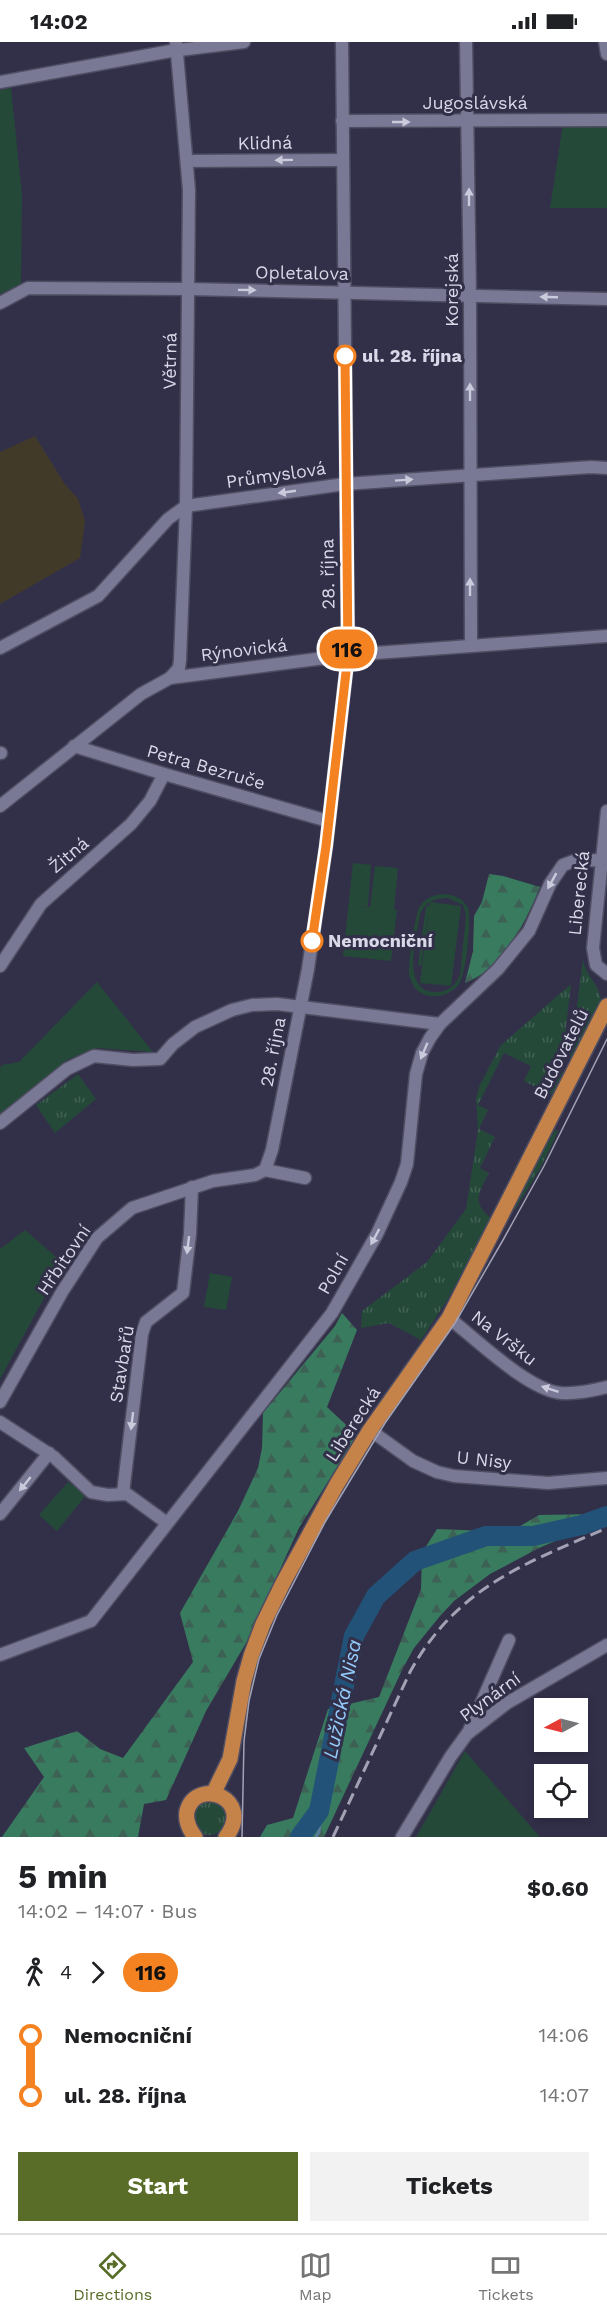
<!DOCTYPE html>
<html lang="en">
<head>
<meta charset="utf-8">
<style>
	body { margin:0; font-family:"Work Sans",sans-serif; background:#f2f2f2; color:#202124; height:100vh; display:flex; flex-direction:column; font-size:22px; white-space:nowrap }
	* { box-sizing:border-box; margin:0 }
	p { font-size:20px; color:#757577 }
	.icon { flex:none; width:33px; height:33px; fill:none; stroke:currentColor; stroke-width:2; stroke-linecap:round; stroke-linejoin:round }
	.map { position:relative; height:1795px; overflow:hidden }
	.drawer { display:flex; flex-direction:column; background:#fff; flex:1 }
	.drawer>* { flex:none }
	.badge { padding:0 12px; border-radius:20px; font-size:21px; line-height:39px }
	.needle { width:39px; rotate:263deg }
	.controls { position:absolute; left:534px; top:1656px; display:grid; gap:12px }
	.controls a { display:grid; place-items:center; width:54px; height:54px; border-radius:0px; background:#fff; box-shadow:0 3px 9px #0003; font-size:30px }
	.map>.badge { position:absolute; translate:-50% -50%; box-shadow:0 0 0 3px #fff }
	.legs { display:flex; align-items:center; gap:9px; height:66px; padding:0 18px; font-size:20px }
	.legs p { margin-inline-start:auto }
	.overview { display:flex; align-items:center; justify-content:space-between; height:102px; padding:0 18px }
	h1 { font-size:33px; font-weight:700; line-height:45px }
	.cta { display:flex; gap:12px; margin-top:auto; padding:12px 18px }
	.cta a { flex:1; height:69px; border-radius:0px; background:#596d28; color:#fff; font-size:24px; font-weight:700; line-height:69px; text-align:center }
	.cta a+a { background:#f2f2f2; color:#202124 }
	ul { padding:0 18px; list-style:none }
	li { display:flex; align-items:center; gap:21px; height:60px; font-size:22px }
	li i { display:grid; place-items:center; width:9px; height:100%; margin:0 8px; background:currentColor }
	li i::after { content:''; width:15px; height:15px; margin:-8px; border:4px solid; border-radius:50%; background:#fff }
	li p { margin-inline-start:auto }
	li:first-child i { background:linear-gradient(#0000 50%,currentColor 0) }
	li:last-child i { background:linear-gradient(currentColor 50%,#0000 0) }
	.status { display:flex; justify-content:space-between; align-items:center; height:42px; padding:0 30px; background:#fff; direction:ltr }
	.status svg { height:16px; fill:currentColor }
	.dock { display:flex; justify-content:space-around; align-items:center; height:84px; border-top:2px solid #e0e0e0; background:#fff; font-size:16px; color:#757577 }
	.dock a { display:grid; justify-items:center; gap:3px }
	.dock .current { color:#596d28 }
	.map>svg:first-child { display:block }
	.education { fill:#423a29 }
	.grass { fill:url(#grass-tufts) }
	.forest { fill:url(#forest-firs) }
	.green { fill:#244939; fill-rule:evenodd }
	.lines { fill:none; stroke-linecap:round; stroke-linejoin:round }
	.stream { stroke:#597a9a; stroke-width:3 }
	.river { stroke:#235278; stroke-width:20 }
	.street-casing { stroke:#4f4d62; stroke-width:15 }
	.primary-casing { stroke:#4f4d62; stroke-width:18 }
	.street { stroke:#797895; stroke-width:12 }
	.primary { stroke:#c58249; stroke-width:15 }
	.tram { stroke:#a3a2b5; stroke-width:1.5 }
	.rail { stroke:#a3a2b5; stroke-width:3; stroke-dasharray:12 6; stroke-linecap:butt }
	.oneway { fill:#cacadc }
	.line-1-casing { stroke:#fff; stroke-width:14 }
	.line-1 { stroke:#f58220; stroke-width:9 }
	.stop-1-dot { fill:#fff; stroke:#f58220; stroke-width:3 }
	.labels { text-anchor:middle; stroke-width:6; stroke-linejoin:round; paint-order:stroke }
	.street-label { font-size:18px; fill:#d8d8e8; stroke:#323049 }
	.stop-label { font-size:18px; font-weight:bold; fill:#d8d8e8; stroke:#323049; text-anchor:start }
	.water-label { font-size:20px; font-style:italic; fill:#94cbfc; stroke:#323049 }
</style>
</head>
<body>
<div class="status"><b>14:02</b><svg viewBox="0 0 49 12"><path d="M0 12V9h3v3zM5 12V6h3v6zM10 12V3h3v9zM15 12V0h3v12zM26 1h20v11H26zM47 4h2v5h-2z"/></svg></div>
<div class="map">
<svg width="607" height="1795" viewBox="0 0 607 1795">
	<defs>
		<pattern id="grass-tufts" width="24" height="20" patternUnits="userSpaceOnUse" patternTransform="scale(1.5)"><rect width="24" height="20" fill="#244939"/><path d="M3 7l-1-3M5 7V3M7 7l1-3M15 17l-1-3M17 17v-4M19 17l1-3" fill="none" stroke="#436256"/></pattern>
		<pattern id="forest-firs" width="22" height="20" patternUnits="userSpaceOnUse" patternTransform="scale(1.5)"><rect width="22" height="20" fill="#397b5f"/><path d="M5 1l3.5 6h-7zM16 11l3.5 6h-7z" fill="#3d6154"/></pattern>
	</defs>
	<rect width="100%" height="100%" fill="#323049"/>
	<!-- education -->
	<path class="education" d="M 35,394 L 64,441 L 78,457 L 85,479 L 80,516 L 0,562 L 0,410 Z"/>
	<!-- grass -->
	<g class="grass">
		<path d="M 583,917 C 585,934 601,943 601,960 L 569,1025 Z"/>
		<path d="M 571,942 L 561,1026 L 563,1031 L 552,1053 L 524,1039 L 531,1024 L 504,1011 L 478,1063 L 488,1068 L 479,1087 L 495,1095 L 480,1126 L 489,1131 C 479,1151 471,1160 491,1176 L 448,1257 L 421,1298 L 389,1281 L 361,1286 L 362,1269 L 427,1220 L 466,1167 L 478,1088 L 476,1057 L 479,1045 L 500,1004 Z"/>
		<path d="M 78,1032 L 96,1057 L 55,1091 L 36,1063 Z"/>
		<path d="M 556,1087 L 558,1089 L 557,1092 L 542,1123 L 515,1168 L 513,1165 L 533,1122 Z"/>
		<circle cx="209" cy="1776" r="17"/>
	</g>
	<!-- forest -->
	<g class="forest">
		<path d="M 489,832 L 503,834 L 540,845 C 525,881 504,926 465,941 L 473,909 L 474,874 L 482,860 Z"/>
		<path d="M 342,1271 L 357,1288 L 327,1365 L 357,1393 L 299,1486 L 246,1601 L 206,1669 L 166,1758 L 144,1762 L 138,1795 L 2,1795 L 44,1735 L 24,1706 L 77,1689 L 100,1707 L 123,1716 L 193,1620 L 180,1571 L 238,1469 L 258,1426 L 262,1406 L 263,1371 L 335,1284 Z"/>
		<path d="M 607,1469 L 607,1477 L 539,1506 L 490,1532 L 454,1559 L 440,1574 L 414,1606 L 403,1626 L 324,1795 L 260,1795 L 267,1783 L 293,1776 L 328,1667 L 379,1655 L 421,1547 L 422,1511 L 437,1487 L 510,1490 L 539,1473 L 602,1472 Z"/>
	</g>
	<!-- green -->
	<g class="green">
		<path d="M 11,46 L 22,153 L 21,242 L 0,252 L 0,48 Z"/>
		<path d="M 563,82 L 607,82 L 607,166 L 550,166 Z"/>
		<path d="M 353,821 L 371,823 L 368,864 L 361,864 L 370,865 L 375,824 L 398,826 L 394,867 L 397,868 L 391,919 L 343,914 Z"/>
		<path d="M 441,852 C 452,852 463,855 468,866 C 472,876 466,933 459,942 C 450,956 426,959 415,946 C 413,943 410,937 409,933 C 408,924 415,873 419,866 C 424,857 431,854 441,852 ZM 448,856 L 463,863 L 466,874 L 460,933 C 456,942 450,949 439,950 C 399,953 417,895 420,872 C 426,859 435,856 448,856 Z"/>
		<path d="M 430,860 L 461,864 L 451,944 L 420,941 L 429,867 L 421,924 L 418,923 L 426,864 L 429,864 Z"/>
		<path d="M 97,940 L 153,1010 L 97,1006 L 67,1018 L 0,1075 L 0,1026 L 2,1023 L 19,1020 Z"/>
		<path d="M 25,1188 L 63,1221 L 0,1337 L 0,1207 Z"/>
		<path d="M 210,1231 L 232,1235 L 226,1268 L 204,1265 Z"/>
		<path d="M 68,1440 L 86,1453 L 57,1489 L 39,1473 Z"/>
		<path d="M 465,1709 L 540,1795 L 416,1795 Z"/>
	</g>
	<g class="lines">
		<!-- stream -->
		<path class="stream" d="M 316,1795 L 319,1790 L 324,1746"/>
		<!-- river -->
		<path class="river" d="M 300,1795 L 319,1769 L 354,1594 L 376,1554 L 415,1519 L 486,1494 L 533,1494 L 582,1483 L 607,1474"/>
		<!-- street casing -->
		<g class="street-casing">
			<g id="street">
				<path d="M 466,0 L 470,253 L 471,604"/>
				<path d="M 605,0 L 607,12"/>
				<path d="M 0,40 L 171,9 L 244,0"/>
				<path d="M 342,79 L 607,78"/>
				<path d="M 187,119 L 343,118"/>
				<path d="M 0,261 L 28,246 L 189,247 L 607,257"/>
				<path d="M 0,606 L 98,554 L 168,477 L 186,464 L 345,442 L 591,425 L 607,426"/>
				<path d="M 170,636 L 179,626 L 180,618 L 186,464 L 189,148 L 176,0"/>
				<path d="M 74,704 L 164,732 L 328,779"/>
				<path d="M 0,711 L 1,711"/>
				<path d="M 0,764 L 141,652 L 170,636 L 348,613 L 607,594"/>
				<path d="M 607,769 L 593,906 L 596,923 L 607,932"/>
				<path d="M 0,924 L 41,862 L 131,782 L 150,759 L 164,732"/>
				<path d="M 0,1081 L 67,1027 L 94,1014 L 133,1018 L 160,1017 L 173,1002 L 195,985 L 232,968 L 252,963 L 277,962 L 440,982"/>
				<path d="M 265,1128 L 272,1108 L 308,927 L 326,805 L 348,613 L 342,0"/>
				<path d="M 449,1276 C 476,1297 528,1348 561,1351 C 577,1352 591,1349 607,1345"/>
				<path d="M 0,1360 L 62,1250 L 97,1196 L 132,1166 L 213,1139 L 255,1133 L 265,1128 L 305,1136"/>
				<path d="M 0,1380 L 54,1415 L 91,1450 L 108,1453 L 127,1452 L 167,1481"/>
				<path d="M 370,1388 L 413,1419 L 437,1430 L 454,1434 L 548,1441 L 607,1436"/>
				<path d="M 123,1451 L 142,1292 L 146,1280 L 183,1251 L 190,1192 L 192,1145"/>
				<path d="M 0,1472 L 49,1411"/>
				<path d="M 0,1613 L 91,1579 L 332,1271 L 377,1192 L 401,1140 L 407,1122 L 416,1032 L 422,1011 L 430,996 L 440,982 L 498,927 L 529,889 L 550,842 L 563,823 L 574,819 L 601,818"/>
				<path d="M 468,1691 L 509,1598"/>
				<path d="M 402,1795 L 451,1714 L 467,1692 L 507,1661 L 607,1603"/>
			</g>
		</g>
		<!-- primary casing -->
		<g class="primary-casing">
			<g id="primary">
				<path d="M 213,1752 L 230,1717 L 244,1639 L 251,1614 L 263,1582 L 283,1541 L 337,1442 L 370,1388 L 449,1276 L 607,964"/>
				<path d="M 195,1795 C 189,1787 185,1779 187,1769 C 197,1734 255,1757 226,1795"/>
			</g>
		</g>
		<!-- street -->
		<use href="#street" class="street"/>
		<!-- primary -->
		<use href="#primary" class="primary"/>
		<!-- tram -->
		<path class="tram" d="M 242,1795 L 244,1699 L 249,1659 L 259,1617 L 277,1573 L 325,1480 L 385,1381 L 455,1281 L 503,1198 L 544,1124 L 607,997"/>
		<!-- rail -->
		<path class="rail" d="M 333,1795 L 410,1630 C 457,1545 524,1522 607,1486"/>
	</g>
	<!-- one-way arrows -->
	<defs><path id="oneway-solid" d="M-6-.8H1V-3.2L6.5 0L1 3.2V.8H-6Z" transform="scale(1.5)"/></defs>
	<g class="oneway">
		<use href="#oneway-solid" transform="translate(401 80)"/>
		<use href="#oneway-solid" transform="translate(284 118) rotate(179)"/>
		<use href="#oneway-solid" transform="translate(469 155) rotate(-90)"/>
		<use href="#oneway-solid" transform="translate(247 248) rotate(1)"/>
		<use href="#oneway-solid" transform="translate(549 255) rotate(-178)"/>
		<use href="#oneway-solid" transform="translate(470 350) rotate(-90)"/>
		<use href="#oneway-solid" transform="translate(404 438) rotate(-4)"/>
		<use href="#oneway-solid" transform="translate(287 450) rotate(172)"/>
		<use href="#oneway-solid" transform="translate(470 545) rotate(-90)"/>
		<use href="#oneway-solid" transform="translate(552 839) rotate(119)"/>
		<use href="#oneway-solid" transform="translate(424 1009) rotate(113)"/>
		<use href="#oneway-solid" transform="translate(375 1195) rotate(118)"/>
		<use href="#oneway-solid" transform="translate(188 1203) rotate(97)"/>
		<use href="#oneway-solid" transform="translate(550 1347) rotate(-162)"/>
		<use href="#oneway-solid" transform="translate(132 1379) rotate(97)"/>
		<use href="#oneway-solid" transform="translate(25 1442) rotate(129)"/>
	</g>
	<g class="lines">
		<!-- line-1 casing -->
		<g class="line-1-casing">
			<path id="line-1" d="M 312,899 L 326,804 L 348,613 L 345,314"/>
		</g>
		<!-- line-1 -->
		<use href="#line-1" class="line-1"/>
	</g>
	<!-- markers -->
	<g class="stop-1-dot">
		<circle cx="345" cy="314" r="10"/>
		<circle cx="312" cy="899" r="10"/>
	</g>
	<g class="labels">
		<!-- street labels -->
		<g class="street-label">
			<text x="475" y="67">Jugoslávská</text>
			<text transform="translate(265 101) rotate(-1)" y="6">Klidná</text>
			<text transform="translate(302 231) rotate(1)" y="6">Opletalova</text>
			<text transform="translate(452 248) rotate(-90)" y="6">Korejská</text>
			<text transform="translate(170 319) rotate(-89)" y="6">Větrná</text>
			<text transform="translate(276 433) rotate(-8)" y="6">Průmyslová</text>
			<text transform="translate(328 532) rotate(-91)" y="6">28. října</text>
			<text transform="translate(244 608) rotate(-7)" y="6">Rýnovická</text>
			<text transform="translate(206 725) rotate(16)" y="6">Petra Bezruče</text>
			<text transform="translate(69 813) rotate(-40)" y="6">Žitná</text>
			<text transform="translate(579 851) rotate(-84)" y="6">Liberecká</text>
			<text transform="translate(273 1010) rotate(-79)" y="6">28. října</text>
			<text transform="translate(561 1012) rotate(-63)" y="6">Budovatelů</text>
			<text transform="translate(64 1218) rotate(-56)" y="6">Hřbitovní</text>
			<text transform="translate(333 1232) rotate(-60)" y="6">Polní</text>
			<text transform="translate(504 1296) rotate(38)" y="6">Na Vršku</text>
			<text transform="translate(122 1322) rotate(-81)" y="6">Stavbařů</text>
			<text transform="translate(353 1382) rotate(-57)" y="6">Liberecká</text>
			<text transform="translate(484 1418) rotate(6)" y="6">U Nisy</text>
			<text transform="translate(490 1655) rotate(-36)" y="6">Plynární</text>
		</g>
		<!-- stop labels -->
		<g class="stop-label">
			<text x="362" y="320">ul. 28. října</text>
			<text x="328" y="905">Nemocniční</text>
		</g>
		<!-- water labels -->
		<g class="water-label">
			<text transform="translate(342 1657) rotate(-78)" y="7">Lužická Nisa</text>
		</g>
	</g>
</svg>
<div class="controls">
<a><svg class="needle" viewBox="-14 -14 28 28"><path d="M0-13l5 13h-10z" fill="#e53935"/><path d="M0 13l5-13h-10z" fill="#757577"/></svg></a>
<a><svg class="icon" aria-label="locate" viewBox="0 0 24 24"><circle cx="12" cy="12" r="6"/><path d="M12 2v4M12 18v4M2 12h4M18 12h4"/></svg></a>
</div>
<b class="badge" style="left:347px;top:607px;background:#f58220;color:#111">116</b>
</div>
<section class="drawer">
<div class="overview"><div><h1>5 min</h1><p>14:02 – 14:07 · Bus</p></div><b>$0.60</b></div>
<div class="legs"><svg class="icon" aria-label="walk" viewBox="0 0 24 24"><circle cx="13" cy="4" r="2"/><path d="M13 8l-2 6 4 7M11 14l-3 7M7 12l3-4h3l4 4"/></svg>4<svg class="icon" aria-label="forward" viewBox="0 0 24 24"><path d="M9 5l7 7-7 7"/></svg><b class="badge" style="background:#f58220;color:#111">116</b></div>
<ul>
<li><i style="color:#f58220"></i><b>Nemocniční</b><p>14:06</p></li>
<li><i style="color:#f58220"></i><b>ul. 28. října</b><p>14:07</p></li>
</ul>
<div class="cta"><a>Start</a><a>Tickets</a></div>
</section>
<nav class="dock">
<a class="current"><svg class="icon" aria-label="directions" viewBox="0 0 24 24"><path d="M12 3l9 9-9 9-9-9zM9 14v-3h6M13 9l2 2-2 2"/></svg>Directions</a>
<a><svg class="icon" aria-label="map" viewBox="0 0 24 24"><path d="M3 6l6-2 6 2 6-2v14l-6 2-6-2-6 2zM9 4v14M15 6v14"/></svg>Map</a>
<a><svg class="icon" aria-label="tickets" viewBox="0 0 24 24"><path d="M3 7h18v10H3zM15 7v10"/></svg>Tickets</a>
</nav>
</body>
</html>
